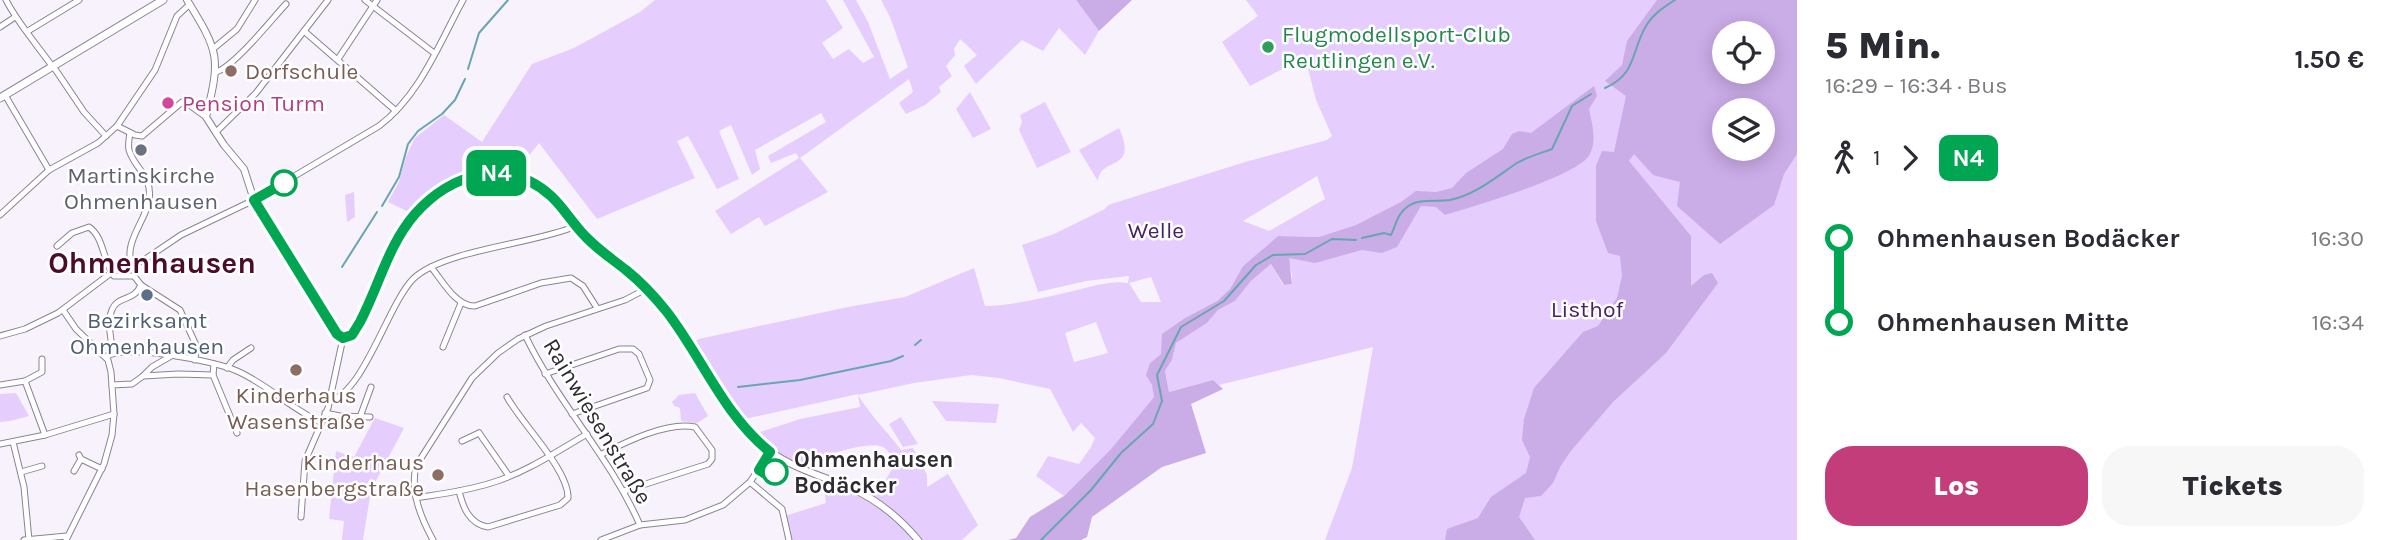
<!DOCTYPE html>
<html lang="de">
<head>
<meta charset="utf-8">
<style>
	body { margin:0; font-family:Karla,sans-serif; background:#f7f7f7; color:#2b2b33; height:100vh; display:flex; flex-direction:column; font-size:26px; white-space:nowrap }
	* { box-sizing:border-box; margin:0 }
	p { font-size:23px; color:#7c7c81 }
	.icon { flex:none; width:38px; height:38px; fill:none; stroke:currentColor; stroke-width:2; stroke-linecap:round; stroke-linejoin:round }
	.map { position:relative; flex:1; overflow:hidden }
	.panel { display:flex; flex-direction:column; background:#fff; width:595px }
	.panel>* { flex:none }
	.badge { padding:0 14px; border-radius:10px; font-size:24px; line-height:46px }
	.fabs { position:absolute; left:1712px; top:21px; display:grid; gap:14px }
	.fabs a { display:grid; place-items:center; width:63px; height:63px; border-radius:50%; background:#fff; box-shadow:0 4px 18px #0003; font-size:35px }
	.map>.badge { position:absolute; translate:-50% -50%; box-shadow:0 0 0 4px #fff }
	.legs { display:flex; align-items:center; gap:10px; height:77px; padding:0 28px; font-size:23px }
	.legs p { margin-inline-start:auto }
	.overview { display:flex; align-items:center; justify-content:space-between; height:119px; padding:0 28px }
	h1 { font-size:38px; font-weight:800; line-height:52px }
	.button { display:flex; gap:14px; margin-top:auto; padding:14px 28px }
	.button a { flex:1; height:80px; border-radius:28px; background:#c43d7b; color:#fff; font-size:28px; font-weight:800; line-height:80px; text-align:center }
	.button a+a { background:#f7f7f7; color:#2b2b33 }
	ul { padding:0 28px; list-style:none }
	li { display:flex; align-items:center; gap:24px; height:84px; font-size:26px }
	li i { display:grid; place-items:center; width:10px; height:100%; margin:0 9px; background:currentColor }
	li i::after { content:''; width:18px; height:18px; margin:-9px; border:5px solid; border-radius:50%; background:#fff }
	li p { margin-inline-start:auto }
	li:first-child i { background:linear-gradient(#0000 50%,currentColor 0) }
	li:last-child i { background:linear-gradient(currentColor 50%,#0000 0) }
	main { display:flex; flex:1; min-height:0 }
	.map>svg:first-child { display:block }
	.green { fill:#e5cdfd; fill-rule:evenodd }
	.forest { fill:#caace7; fill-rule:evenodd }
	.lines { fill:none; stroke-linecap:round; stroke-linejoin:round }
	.stream { stroke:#68a5b1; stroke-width:2 }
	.minor-casing { stroke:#8b8393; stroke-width:7 }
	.tertiary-casing { stroke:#8b8393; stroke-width:8 }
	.secondary-casing { stroke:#8b8393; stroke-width:9 }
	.minor { stroke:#fff; stroke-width:5 }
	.tertiary { stroke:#fff; stroke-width:6 }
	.secondary { stroke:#fff; stroke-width:7 }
	.line-1-casing { stroke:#fff; stroke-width:16 }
	.line-1 { stroke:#00a651; stroke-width:10 }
	.leisure-dot { fill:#2e9e5b; stroke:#fff; stroke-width:2.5 }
	.education-dot { fill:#8d6e63; stroke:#fff; stroke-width:2.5 }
	.hotel-dot { fill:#d1479c; stroke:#fff; stroke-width:2.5 }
	.worship-dot { fill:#6b7280; stroke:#fff; stroke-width:2.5 }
	.stop-1-dot { fill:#fff; stroke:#00a651; stroke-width:3.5 }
	.service-dot { fill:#5c6f8a; stroke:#fff; stroke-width:2.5 }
	.labels { text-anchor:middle; stroke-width:5; stroke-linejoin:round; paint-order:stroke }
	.leisure-label { font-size:23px; fill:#27864d; stroke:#fff; text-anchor:start }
	.education-label { font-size:23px; fill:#785e54; stroke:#fff; text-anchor:start }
	.hotel-label { font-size:23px; fill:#b23c85; stroke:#fff; text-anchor:start }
	.worship-label { font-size:23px; fill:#5b616d; stroke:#fff }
	.park-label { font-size:23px; fill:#492266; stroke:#fff }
	.service-label { font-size:23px; fill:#4e5e75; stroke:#fff }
	.street-label { font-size:23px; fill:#2e2b31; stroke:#fff }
	.stop-label { font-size:23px; font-weight:bold; fill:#2e2b31; stroke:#fff; text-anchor:start }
	.district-label { font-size:30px; font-weight:bold; fill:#4c0b2b; stroke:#fff }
</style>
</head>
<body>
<main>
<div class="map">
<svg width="1797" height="540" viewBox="0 0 1797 540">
	<rect width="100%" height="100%" fill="#f8f2fd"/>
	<!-- green -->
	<g class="green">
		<path d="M 655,0 L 826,0 L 843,28 L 822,43 L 833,59 L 849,49 L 863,63 L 874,57 L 843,0 L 856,0 L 868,22 L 890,79 L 908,67 L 890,17 L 881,0 L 1076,0 L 1099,31 L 1085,55 L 1059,28 L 1043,51 L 1022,40 L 976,84 L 964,66 L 977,55 L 960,39 L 954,49 L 955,55 L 946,66 L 952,76 L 939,87 L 941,92 L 925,105 L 906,114 L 899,103 L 913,92 L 909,79 L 800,158 L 828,192 L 765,226 L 759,217 L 731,234 L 715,211 L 799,158 L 796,153 L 771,163 L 768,156 L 826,122 L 821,113 L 755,150 L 760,169 L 752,175 L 731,125 L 719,131 L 739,179 L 717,189 L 688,136 L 677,141 L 695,178 L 597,219 L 539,143 L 515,173 L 501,171 L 459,177 L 413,214 L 388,202 L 399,182 L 406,157 L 415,138 L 444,115 L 482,142 L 532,64 L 574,48 L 640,12 Z"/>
		<path d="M 1246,0 L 1797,0 L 1797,540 L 1325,540 L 1352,468 L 1373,347 L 1219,385 L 1213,380 L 1169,392 L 1165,371 L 1172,360 L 1176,343 L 1207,323 L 1218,310 L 1235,301 L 1251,281 L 1271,264 L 1283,285 L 1292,284 L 1292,275 L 1288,258 L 1354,226 L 1319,237 L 1278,236 L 1243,266 L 1230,289 L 1217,301 L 1185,318 L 1161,354 L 1150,363 L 1154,397 L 1111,449 L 1064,496 L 1036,476 L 1048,456 L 1079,464 L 1091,447 L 1095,438 L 1081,423 L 1073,432 L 1050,389 L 999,378 L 971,375 L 914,383 L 858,395 C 870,415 887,431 901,450 L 913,448 L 927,475 L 927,487 L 948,474 L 978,525 L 962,540 L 789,540 L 785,516 L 826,503 L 823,479 C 843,486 864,487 885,481 L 894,466 C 892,460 890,451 883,447 C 870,440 825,456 812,460 L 808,468 L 795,462 L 789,464 L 751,435 L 800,419 L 860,407 L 858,394 L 749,418 L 739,423 L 693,343 L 699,339 L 848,307 L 905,297 L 974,268 L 985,306 C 1015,305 1043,298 1073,291 C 1090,287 1111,280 1128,283 L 1129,276 L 1086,281 L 1038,292 L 1022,245 L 1054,234 L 1105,209 L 1108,205 L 1245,162 L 1327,140 L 1332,136 L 1316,100 L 1305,57 L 1250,86 L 1222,42 L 1258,16 ZM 1724,33 L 1762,33 L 1762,72 L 1724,72 ZM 1724,110 L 1762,110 L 1762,149 L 1724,149 ZM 1317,176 L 1325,199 L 1269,231 L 1243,221 ZM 1151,277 L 1161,302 L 1141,302 L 1129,283 ZM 1096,322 L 1108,353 L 1074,362 L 1065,333 Z"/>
		<path d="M 970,92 L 991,129 L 973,138 L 956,109 Z"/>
		<path d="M 1045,102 L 1071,152 L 1037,168 L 1019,130 L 1022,122 L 1020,115 Z"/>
		<path d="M 1119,128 C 1139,173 1101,155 1098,181 L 1079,150 Z"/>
		<path d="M 354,192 L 355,217 L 347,222 L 345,195 Z"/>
		<path d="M 16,393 L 29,416 L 10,421 L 0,422 L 0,394 Z"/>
		<path d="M 695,393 L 708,416 L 697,423 L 681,421 L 680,408 L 674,406 L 672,402 L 679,395 Z"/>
		<path d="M 932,401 L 999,404 L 996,423 L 946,421 Z"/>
		<path d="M 901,417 L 918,444 L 903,447 L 889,424 Z"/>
		<path d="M 375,418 L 404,428 L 371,490 L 363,540 L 342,540 L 344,521 L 329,519 L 336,451 L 354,457 Z"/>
	</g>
	<!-- forest -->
	<g class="forest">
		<path d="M 1076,0 L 1132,0 L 1099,31 Z"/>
		<path d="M 1657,0 L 1797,0 L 1797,154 L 1784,174 L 1774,205 L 1720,244 L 1677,206 L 1680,182 L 1653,175 L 1634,154 L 1629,161 L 1691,236 L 1691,286 L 1704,275 L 1712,273 L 1718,283 L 1666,353 L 1613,402 L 1570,452 L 1560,467 L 1553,483 L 1541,496 L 1525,498 L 1519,517 L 1535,540 L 1445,540 L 1447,529 L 1478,518 L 1491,497 L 1526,473 L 1530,457 L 1522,440 L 1524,419 L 1534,388 L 1583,332 L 1598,326 L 1617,298 L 1622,276 L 1620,256 L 1608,253 L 1596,221 L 1596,166 L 1602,151 L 1614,152 L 1626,96 L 1605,81 L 1622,65 L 1627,41 ZM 1762,33 L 1762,72 L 1724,72 L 1724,33 ZM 1762,110 L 1762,149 L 1724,149 L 1724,110 Z"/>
		<path d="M 1594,86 L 1597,96 L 1589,109 C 1592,124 1598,143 1588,157 C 1571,178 1474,206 1445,215 L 1436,207 L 1421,206 L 1397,247 L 1382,253 L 1362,250 L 1315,263 L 1289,258 L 1292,284 L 1284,285 L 1271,264 L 1251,281 L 1235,301 L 1218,310 L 1207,323 L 1176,343 L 1172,360 L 1165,371 L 1169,392 L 1213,380 L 1223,389 L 1191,404 L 1206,453 L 1162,467 L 1092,517 L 1087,537 L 1081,540 L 1008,540 L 1016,538 L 1030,517 L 1064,496 L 1111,449 L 1154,397 L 1152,385 L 1146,375 L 1150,363 L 1161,354 L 1162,334 L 1185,318 L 1217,301 L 1230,289 L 1243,266 L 1278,236 L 1319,237 L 1356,225 L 1401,202 L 1416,191 L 1436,192 L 1452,188 L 1466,173 L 1503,149 L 1512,134 L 1519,131 L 1531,133 Z"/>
	</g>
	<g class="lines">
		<!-- stream -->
		<g class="stream">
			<path d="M 468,69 L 479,33 L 508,0"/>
			<path d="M 1605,88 C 1637,74 1631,51 1646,26 C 1653,14 1664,7 1675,0"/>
			<path d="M 382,206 L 399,177 L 408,144 L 418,131 L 442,114 L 455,100 L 465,79"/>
			<path d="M 1362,238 L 1384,233 L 1391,235 C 1396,225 1397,214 1407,207 C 1419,198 1436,202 1450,200 C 1475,195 1496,177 1517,163 C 1527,157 1541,153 1552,149 L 1572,106 L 1591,94"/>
			<path d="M 342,267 L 377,212"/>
			<path d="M 915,345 L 921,340"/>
			<path d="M 738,387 L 800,380 L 891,361 L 903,356"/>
			<path d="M 1041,540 L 1091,490 L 1121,453 L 1153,424 L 1162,401 L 1157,375 L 1181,327 L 1224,301 L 1256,265 L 1273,255 L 1305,254 L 1332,239 L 1356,240"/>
		</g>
		<!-- minor casing -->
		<g class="minor-casing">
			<g id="minor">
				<path d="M 6,0 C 17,22 37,45 52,66"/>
				<path d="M 365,0 L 434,53"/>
				<path d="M 0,27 L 15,17"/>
				<path d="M 28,31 L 79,0"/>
				<path d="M 304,31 L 396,111"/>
				<path d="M 214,48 L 237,29 L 255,0"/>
				<path d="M 338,59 L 377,0"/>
				<path d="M 53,66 L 84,112 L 106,136"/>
				<path d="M 216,72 C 234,67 271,20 286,4"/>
				<path d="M 5,95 L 49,170"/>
				<path d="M 117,126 L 135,135 L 142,136 L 182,102 L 185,102 L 206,117"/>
				<path d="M 216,132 L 256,93 L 328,0"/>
				<path d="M 130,133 C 129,138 128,145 129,150 C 135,170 153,175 149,201 C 145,221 123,244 132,265"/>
				<path d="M 0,215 L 49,170 L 98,143 L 117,126 L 155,70 L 177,16 L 190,4"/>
				<path d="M 57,246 L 72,233 L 89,227 C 104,237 103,262 114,276 L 134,276 L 141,285 C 135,298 128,296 118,302 C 104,312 111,338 113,353"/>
				<path d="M 431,267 C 442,280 456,307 475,306 L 541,283 L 571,278 L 583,286 L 597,308"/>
				<path d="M 141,285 L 180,310 L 196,345 L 195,360"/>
				<path d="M 63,310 L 76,329 L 108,360 L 111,372 L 114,414 L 112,435 L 104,464 L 66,540"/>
				<path d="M 525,335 C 558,404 609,455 640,525"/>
				<path d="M 0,336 L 25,329 L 58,313 L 111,273 L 144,260 L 181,235 L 254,200 L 379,126 C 420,95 439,44 463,0"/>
				<path d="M 443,347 L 461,303"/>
				<path d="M 106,357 C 124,343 215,361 237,371 C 267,384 290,408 320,422"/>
				<path d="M 214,364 L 213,375 L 237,433"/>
				<path d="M 227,368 L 233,360 L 251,348"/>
				<path d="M 545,374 L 619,349 L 633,349 L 639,354 L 650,380 L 647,388 L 572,414"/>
				<path d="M 143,376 L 152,367 L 171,356"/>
				<path d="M 25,381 L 42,372 L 42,359"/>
				<path d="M 0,385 L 25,381 L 45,435"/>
				<path d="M 112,385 L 132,384 L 143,376 L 178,374 L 213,375"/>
				<path d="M 329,401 C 364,393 387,306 413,279 C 442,250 535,244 576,226"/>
				<path d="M 325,413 L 340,416 L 370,417"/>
				<path d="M 360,417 L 371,387"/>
				<path d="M 479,433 L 509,476"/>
				<path d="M 462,441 L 479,433"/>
				<path d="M 13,442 L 24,487 L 29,540"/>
				<path d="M 0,444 L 45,435 L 114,414"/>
				<path d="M 602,454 C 626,442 668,421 695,427 L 712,450 L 712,459 L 708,464 L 624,491"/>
				<path d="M 79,455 L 81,459 L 102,469"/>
				<path d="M 74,471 L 81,459"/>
				<path d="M 21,472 L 42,466"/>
				<path d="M 750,482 L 782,509 L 789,540"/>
				<path d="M 459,491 C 463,507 469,524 488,527 L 560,505 L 568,498 C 569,470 521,423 507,397"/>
				<path d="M 416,498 C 441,494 466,491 491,483 C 525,473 556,452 587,434"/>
				<path d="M 301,517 L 305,461 L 328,408 L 343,338"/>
				<path d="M 24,540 L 67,536"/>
				<path d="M 433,540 C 421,518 410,492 416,466 L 472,378 L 498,353 L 518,339 L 546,326 L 625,300 L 646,289"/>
				<path d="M 601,540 L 640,525 L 685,520 L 723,505 L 750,482 L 770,452"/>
			</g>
		</g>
		<!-- tertiary casing -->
		<g class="tertiary-casing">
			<path id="tertiary" d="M 187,0 C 219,52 221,57 206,117 L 224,145 L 244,169 L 254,200 L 341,338 L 347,338 C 356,333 360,322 365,313 C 391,263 402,203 461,179 C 491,167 527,174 551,196 C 564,208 572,224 585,236 C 597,249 612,259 626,270 C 642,283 657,299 670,316 C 702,358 720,409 762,445 C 791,470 827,476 861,493 C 884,505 902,521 918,540"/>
		</g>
		<!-- secondary casing -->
		<g class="secondary-casing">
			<path id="secondary" d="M 0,98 L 163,0"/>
		</g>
		<!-- minor -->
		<use href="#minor" class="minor"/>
		<!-- tertiary -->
		<use href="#tertiary" class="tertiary"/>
		<!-- secondary -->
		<use href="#secondary" class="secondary"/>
	</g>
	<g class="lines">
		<!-- line-1 casing -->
		<g class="line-1-casing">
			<path id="line-1" d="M 284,183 L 254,200 L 337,334 L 343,338 L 352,335 L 360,322 C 379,286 388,245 415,214 C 450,174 507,156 551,196 C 564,208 573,224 585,236 C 597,249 612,259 626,270 C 641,282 655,297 667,312 C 703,359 723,414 770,452 L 759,470 L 767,475 L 775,472"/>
		</g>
		<!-- line-1 -->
		<use href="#line-1" class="line-1"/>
	</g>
	<!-- markers -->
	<circle class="leisure-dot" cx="1268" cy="47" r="7"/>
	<g class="education-dot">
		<circle cx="231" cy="71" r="7"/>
		<circle cx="296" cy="370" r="7"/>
		<circle cx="438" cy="475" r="7"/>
	</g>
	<circle class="hotel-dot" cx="168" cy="103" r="7"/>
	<circle class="worship-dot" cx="141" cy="150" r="7"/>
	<g class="stop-1-dot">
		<circle cx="284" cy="183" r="12"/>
		<circle cx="775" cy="472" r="12"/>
	</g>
	<circle class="service-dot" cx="147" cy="295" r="7"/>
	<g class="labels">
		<!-- leisure labels -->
		<g class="leisure-label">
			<text x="1282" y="42">Flugmodellsport-Club<tspan x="1282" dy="26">Reutlingen e.V.</tspan></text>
		</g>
		<!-- education labels -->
		<g class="education-label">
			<text x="245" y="79">Dorfschule</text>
			<text x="296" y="403" text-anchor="middle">Kinderhaus<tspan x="296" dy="26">Wasenstraße</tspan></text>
			<text x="424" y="470" text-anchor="end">Kinderhaus<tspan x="424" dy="26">Hasenbergstraße</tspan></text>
		</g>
		<!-- hotel labels -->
		<g class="hotel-label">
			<text x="182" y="111">Pension Turm</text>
		</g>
		<!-- worship labels -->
		<g class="worship-label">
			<text x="141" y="183">Martinskirche<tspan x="141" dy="26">Ohmenhausen</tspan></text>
		</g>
		<!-- park labels -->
		<g class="park-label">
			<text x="1156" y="238">Welle</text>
			<text x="1587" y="317">Listhof</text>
		</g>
		<!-- service labels -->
		<g class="service-label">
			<text x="147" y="328">Bezirksamt<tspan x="147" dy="26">Ohmenhausen</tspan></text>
		</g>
		<!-- street labels -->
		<g class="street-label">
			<text transform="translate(598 421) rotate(59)" y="8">Rainwiesenstraße</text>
		</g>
		<!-- stop labels -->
		<g class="stop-label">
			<text x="794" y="467">Ohmenhausen<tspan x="794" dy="26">Bodäcker</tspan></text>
		</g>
		<!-- district labels -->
		<g class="district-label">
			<text x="152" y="273">Ohmenhausen</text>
		</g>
	</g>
</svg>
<div class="fabs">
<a><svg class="icon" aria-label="locate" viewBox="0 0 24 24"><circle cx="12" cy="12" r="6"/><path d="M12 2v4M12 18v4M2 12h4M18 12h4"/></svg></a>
<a><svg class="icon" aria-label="layers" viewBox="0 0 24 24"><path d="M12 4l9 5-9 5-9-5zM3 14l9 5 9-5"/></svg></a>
</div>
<b class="badge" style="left:496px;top:173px;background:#00a651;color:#fff">N4</b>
</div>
<section class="panel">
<div class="overview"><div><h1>5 Min.</h1><p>16:29 – 16:34 · Bus</p></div><b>1.50 €</b></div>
<div class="legs"><svg class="icon" aria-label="walk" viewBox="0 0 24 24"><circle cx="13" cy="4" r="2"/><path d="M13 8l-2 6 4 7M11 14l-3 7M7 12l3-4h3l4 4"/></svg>1<svg class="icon" aria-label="forward" viewBox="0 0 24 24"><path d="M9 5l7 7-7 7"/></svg><b class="badge" style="background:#00a651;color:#fff">N4</b></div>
<ul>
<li><i style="color:#00a651"></i><b>Ohmenhausen Bodäcker</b><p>16:30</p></li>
<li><i style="color:#00a651"></i><b>Ohmenhausen Mitte</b><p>16:34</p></li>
</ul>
<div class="button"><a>Los</a><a>Tickets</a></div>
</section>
</main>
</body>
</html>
